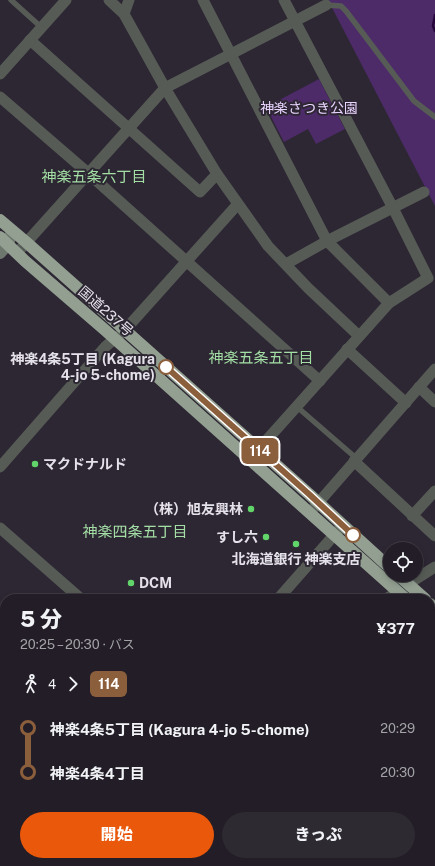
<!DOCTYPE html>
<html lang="ja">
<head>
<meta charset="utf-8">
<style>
	body { margin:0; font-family:"Public Sans","Noto Sans JP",sans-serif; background:#2e2a32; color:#f1f3f6; height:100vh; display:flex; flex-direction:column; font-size:15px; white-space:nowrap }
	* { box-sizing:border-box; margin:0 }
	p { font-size:13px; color:#a2a2a7 }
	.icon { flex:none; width:22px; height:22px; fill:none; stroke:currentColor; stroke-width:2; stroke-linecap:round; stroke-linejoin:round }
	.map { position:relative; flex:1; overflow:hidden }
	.panel { position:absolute; left:0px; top:594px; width:435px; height:272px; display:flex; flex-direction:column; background:#221d26; border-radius:16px 16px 0 0; box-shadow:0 2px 6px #0003,0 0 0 1px #3f3b43 }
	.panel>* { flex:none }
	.badge { padding:0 8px; border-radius:6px; font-size:14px; line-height:26px }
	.buttons { position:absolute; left:383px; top:542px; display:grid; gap:8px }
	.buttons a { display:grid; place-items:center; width:40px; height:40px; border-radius:50%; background:#221d26; box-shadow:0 2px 6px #0003,0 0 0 1px #3f3b43; font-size:20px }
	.map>.badge { position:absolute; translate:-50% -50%; box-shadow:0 0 0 2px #fff }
	.legs { display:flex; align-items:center; gap:6px; height:44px; padding:0 20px; font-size:13px }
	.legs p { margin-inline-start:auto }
	.summary { display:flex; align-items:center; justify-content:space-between; height:68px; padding:0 20px }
	h1 { font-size:22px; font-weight:800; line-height:30px }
	.button { display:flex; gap:8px; margin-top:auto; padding:8px 20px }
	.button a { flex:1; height:46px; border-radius:24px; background:#ea580c; color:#fff; font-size:16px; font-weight:800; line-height:46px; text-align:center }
	.button a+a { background:#2e2a32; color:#f1f3f6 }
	ul { padding:0 20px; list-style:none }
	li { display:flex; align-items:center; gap:14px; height:44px; font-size:15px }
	li i { display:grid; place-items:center; width:6px; height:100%; margin:0 5px; background:currentColor }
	li i::after { content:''; width:10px; height:10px; margin:-5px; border:3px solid; border-radius:50%; background:#221d26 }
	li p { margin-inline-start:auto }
	li:first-child i { background:linear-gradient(#0000 50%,currentColor 0) }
	li:last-child i { background:linear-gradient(currentColor 50%,#0000 0) }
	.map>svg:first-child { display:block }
	.green { fill:#4d2a68 }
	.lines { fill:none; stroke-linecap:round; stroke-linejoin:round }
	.stream { stroke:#27063b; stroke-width:2.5 }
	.lane { stroke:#565b56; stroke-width:5.5 }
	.street { stroke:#565b56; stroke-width:11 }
	.secondary { stroke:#6e776e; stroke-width:12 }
	.highway { stroke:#929f91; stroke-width:12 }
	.line-1-casing { stroke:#fff; stroke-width:9 }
	.line-1 { stroke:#8b5e3c; stroke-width:6 }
	.stop-1-dot { fill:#fff; stroke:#8b5e3c; stroke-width:2 }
	.poi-dot { fill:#61d46a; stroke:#2d2733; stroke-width:1.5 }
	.labels { text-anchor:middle; stroke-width:4; stroke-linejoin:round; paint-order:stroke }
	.park-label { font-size:14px; fill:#e9d4fe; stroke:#2d2733 }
	.street-label { font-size:14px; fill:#e5e1ea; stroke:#2d2733 }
	.stop-label { font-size:14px; font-weight:bold; fill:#e5e1ea; stroke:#2d2733; text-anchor:end }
	.poi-label { font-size:14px; font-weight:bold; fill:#e5e1ea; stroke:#2d2733; text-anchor:start }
	.neighbourhood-label { font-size:15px; fill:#a3dea4; stroke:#2d2733 }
</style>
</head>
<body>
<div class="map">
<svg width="435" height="866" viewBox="0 0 435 866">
	<rect width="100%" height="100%" fill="#2d2733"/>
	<!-- green -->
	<g class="green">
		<path d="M 328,0 L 435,0 L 435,206 Z"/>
		<path d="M 319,79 L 345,129 L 316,144 L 308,129 L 284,142 L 266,107 Z"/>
	</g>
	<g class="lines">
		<!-- stream -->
		<path class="stream" d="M 435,15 L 433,26 L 435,31"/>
		<!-- lane -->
		<g class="lane">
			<path d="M 11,0 L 41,27"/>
			<path d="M 326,5 L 341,6 L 346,11 L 414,101 L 435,117"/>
			<path d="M 296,406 L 356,458"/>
			<path d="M 380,599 L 396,590"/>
			<path d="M 430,833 L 435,844"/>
		</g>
		<!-- street -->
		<g class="street">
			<path d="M 109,0 L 124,14 L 165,88 L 217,174 L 268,246 L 308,288 L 359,336"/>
			<path d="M 203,0 L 327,241 L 389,303"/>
			<path d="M 124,14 L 129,0"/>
			<path d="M 30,40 L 200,192 L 217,174"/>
			<path d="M 0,74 L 66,0"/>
			<path d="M 0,97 L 88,173 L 320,381"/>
			<path d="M 17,253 L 165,88 L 326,5"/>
			<path d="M 286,264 L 327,241 L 424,192"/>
			<path d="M 347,349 L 406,403"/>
			<path d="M 419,387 L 435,402"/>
			<path d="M 248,459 L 265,442 L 389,303 L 428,278 L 393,208 L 284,0"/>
			<path d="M 354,461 L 435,536"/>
			<path d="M 0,467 L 105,347 L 125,330 L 237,205"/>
			<path d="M 312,510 L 435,369"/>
			<path d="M 412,516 L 435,491"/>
			<path d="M 0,528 L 81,599"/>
			<path d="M 408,584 L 435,567"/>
			<path d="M 278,599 L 343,525"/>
			<path d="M 0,672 L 5,676"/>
			<path d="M 0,737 L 5,731"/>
			<path d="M 430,739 L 435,736"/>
			<path d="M 430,830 L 435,827"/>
			<path d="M 349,861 L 355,866"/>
			<path d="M 39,866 L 44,861"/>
			<path d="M 273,866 L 275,861"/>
			<path d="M 361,866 L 371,861"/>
		</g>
		<!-- secondary -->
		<g class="secondary">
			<path d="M 0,253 L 8,244 L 12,231"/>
			<path d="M 0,698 L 5,699"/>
		</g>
		<!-- highway -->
		<g class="highway">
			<path d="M 0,220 L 26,242 L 310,495 L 390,568"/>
			<path d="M 0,237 L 25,261 L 105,330 L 406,599"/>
			<path d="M 398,575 L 425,599"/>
			<path d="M 430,604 L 435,609"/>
			<path d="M 430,619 L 435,622"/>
			<path d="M 430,637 L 435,634"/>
			<path d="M 166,866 L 170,861"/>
		</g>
	</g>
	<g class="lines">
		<!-- line-1 casing -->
		<g class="line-1-casing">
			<path id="line-1" d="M 166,367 L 310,495 L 353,535"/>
		</g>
		<!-- line-1 -->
		<use href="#line-1" class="line-1"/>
	</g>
	<!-- markers -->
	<g class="stop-1-dot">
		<circle cx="166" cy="367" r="7"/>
		<circle cx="353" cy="535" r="7"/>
	</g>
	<g class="poi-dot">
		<circle cx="35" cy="464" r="4"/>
		<circle cx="251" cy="509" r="4"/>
		<circle cx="266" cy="537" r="4"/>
		<circle cx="296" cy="544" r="4"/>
		<circle cx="131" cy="583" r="4"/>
	</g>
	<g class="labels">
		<!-- park labels -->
		<g class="park-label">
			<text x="309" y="113">神楽さつき公園</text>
		</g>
		<!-- street labels -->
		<g class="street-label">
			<text transform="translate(106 311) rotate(41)" y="5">国道237号</text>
		</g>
		<!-- stop labels -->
		<g class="stop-label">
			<text x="155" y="364">神楽4条5丁目 (Kagura<tspan x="155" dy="16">4-jo 5-chome)</tspan></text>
		</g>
		<!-- poi labels -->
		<g class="poi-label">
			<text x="43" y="469">マクドナルド</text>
			<text x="243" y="514" text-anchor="end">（株）旭友興林</text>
			<text x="258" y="542" text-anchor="end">すし六</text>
			<text x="296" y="564" text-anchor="middle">北海道銀行 神楽支店</text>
			<text x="139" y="588">DCM</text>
		</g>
		<!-- neighbourhood labels -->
		<g class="neighbourhood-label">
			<text x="94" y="182">神楽五条六丁目</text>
			<text x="261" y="363">神楽五条五丁目</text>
			<text x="135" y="537">神楽四条五丁目</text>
		</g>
	</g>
</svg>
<div class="buttons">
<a><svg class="icon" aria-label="locate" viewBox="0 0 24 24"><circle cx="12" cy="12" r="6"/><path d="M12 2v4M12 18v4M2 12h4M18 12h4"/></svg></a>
</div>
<b class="badge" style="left:260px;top:451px;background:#8b5e3c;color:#fff">114</b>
<section class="panel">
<div class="summary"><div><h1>5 分</h1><p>20:25 – 20:30 · バス</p></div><b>¥377</b></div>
<div class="legs"><svg class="icon" aria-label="walk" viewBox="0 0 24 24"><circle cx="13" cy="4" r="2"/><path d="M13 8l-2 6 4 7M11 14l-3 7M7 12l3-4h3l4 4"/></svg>4<svg class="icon" aria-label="forward" viewBox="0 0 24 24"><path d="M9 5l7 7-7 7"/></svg><b class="badge" style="background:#8b5e3c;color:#fff">114</b></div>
<ul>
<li><i style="color:#8b5e3c"></i><b>神楽4条5丁目 (Kagura 4-jo 5-chome)</b><p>20:29</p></li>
<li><i style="color:#8b5e3c"></i><b>神楽4条4丁目</b><p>20:30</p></li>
</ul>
<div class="button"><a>開始</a><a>きっぷ</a></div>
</section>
</div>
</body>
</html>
